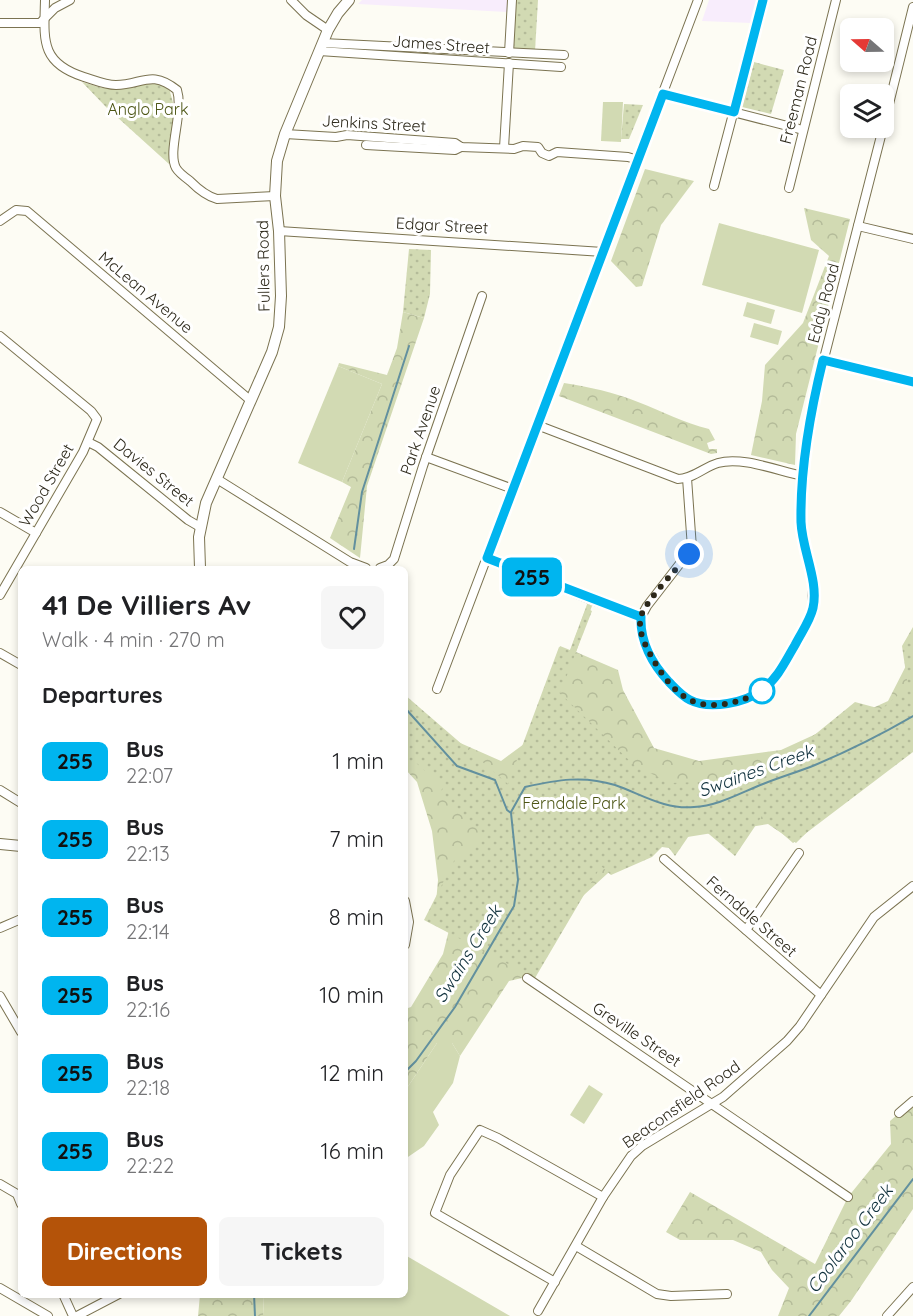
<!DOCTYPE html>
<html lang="en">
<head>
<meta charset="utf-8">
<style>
	body { margin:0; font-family:Quicksand,sans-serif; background:#f6f6f6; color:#202124; height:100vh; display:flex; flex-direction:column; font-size:22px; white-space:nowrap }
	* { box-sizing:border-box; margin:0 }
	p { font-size:20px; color:#757577 }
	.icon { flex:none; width:33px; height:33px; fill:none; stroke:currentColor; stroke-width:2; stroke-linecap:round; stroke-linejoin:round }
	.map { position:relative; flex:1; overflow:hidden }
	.panel { position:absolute; left:18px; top:566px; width:390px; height:732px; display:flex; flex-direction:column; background:#fff; border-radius:9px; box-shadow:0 3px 9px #0003 }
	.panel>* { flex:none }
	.badge { padding:0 12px; border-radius:9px; font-size:21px; line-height:39px }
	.needle { width:39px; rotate:290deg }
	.fabs { position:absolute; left:840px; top:18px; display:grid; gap:12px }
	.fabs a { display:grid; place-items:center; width:54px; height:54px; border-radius:9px; background:#fff; box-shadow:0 3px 9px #0003; font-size:30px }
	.you { position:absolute; width:30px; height:30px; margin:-15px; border:4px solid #fff; border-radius:50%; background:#1a73e8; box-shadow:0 0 0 9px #1a73e833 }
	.map>.badge { position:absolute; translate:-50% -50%; box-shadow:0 0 0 3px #fff }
	h2 { padding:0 24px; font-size:22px; line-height:54px }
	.round { display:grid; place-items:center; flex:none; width:63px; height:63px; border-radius:9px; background:#f6f6f6 }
	.overview { display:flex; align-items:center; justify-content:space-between; height:102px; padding:0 24px }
	h1 { font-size:28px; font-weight:700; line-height:45px }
	.cta { display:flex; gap:12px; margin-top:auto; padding:12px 24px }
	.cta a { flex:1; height:69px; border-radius:9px; background:#b45309; color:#fff; font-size:24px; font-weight:700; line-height:69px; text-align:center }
	.cta a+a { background:#f6f6f6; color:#202124 }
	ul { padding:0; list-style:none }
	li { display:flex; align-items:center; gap:18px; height:78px; padding:0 24px }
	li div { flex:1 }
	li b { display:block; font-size:22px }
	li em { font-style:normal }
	li .badge { min-width:66px; font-weight:700; text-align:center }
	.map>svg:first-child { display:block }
	.commercial { fill:#f8edfc }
	.green { fill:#d2dab3 }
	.forest { fill:url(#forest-crowns) }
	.park { fill:url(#park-dots) }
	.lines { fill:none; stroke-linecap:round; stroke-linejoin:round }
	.stream { stroke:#62909e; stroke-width:2 }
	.minor-casing { stroke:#7b7351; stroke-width:10 }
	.major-casing { stroke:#7b7351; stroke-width:12 }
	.minor { stroke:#fff; stroke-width:8 }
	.major { stroke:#fff; stroke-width:10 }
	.line-casing { stroke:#fff; stroke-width:14 }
	.line { stroke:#00b5ef; stroke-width:9 }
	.walk { stroke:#2c281a; stroke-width:6; stroke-dasharray:0 10.8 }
	.stop-dot { fill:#fff; stroke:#00b5ef; stroke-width:3 }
	.labels { text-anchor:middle; stroke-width:6; stroke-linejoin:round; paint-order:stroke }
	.street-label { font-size:16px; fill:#2c281a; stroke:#fff }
	.park-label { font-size:16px; fill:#4d5615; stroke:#fff }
	.water-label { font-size:18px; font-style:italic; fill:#0f303c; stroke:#fff }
</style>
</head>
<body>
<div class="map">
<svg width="913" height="1316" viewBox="0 0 913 1316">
	<defs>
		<pattern id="forest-crowns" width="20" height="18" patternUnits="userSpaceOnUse" patternTransform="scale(1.5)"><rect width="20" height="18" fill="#d2dab3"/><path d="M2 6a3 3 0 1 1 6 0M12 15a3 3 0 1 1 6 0" fill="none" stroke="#b4bb99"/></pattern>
		<pattern id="park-dots" width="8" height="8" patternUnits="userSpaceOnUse" patternTransform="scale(1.5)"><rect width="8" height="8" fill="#d2dab3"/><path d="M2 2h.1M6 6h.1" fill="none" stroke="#b4bb99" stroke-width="1.8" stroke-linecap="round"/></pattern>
	</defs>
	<rect width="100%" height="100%" fill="#fdfcf4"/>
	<!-- commercial -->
	<g class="commercial">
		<path d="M 362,0 L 508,0 L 507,12 L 358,4 Z"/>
		<path d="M 709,0 L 757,0 L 751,23 L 702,21 Z"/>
	</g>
	<!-- green -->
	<g class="green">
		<path d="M 603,102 L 623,102 L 621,142 L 601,141 Z"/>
		<path d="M 719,223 L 819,250 L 802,313 L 702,285 Z"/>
		<path d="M 747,302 L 775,310 L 771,324 L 743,316 Z"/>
		<path d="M 754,323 L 782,331 L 778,345 L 750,337 Z"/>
		<path d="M 338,366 L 382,384 L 342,482 L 298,463 Z"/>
		<path d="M 437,1043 L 452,1043 L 460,1056 L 453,1083 L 433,1112 L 439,1125 L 424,1146 L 405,1159 L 405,1091 Z"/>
		<path d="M 589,1085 L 603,1094 L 584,1124 L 570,1115 Z"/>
		<path d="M 405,1255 L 510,1316 L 263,1316 L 264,1295 L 405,1294 Z"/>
	</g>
	<!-- forest -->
	<g class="forest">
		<path d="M 645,169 L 694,181 L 661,225 L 642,286 L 636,287 L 611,261 Z"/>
		<path d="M 804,208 L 850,219 L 796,434 L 795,465 L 751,455 L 762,401 L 765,365 L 803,323 L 829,256 L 811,240 Z"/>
		<path d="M 403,312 L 424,318 L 367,486 L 360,558 L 330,538 L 351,487 L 342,482 L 382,384 L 338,366 L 339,363 L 387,375 L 397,348 Z"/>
		<path d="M 564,383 C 589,387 614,392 638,402 C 662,411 684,423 709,429 L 715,440 L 707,443 L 709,449 L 717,449 L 717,453 L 711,454 L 559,396 Z"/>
		<path d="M 589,599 L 594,600 L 576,652 L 618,670 L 623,690 L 654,748 L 699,761 L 781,750 L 888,701 L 913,652 L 913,749 L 841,799 L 796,843 L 768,824 L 675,839 L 631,852 L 573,905 L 531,976 L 509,981 L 460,1056 L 452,1043 L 437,1043 L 405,1091 L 405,1009 L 411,1007 L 443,954 L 449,930 L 435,914 L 438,880 L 432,831 L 417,782 L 405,769 L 405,697 L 458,742 L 501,761 L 524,744 L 560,646 L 570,650 Z"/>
		<path d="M 913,1101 L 913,1209 L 851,1301 L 839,1316 L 778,1316 L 789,1288 L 772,1270 L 761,1252 L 733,1240 L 680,1240 L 666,1232 L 690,1192 L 815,1264 L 848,1197 L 891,1144 L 890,1121 Z"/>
		<path d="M 200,1295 L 264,1295 L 263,1316 L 198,1316 Z"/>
	</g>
	<!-- park -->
	<g class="park">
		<path d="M 514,0 L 538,0 L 535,51 L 511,49 Z"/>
		<path d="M 754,62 L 784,70 L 771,114 L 742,107 Z"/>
		<path d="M 82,82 L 102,88 L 156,83 L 169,88 L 175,110 L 169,164 L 106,107 Z"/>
		<path d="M 624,104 L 643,105 L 629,139 L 621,139 Z"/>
		<path d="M 409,249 L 431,250 L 430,294 L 424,318 L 403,312 Z"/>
		<path d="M 586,608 L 592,611 L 560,693 L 635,766 L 671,783 L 759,780 L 855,702 L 881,709 L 908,687 L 902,646 L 913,627 L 913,752 L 793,843 L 762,816 L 735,856 L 697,824 L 675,856 L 669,848 L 662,847 L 652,857 L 611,875 L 601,866 L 535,978 L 424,920 L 455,859 L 459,858 L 484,834 L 439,795 L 443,787 L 415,762 L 410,769 L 405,765 L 405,695 L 508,784 L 559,647 L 570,651 Z"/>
	</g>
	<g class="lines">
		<!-- stream -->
		<g class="stream">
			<path d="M 354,549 L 362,492 L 409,346"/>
			<path d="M 405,708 L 457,766 L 495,780 L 507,810 L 511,813 L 518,880 L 514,906 L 455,1007 L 416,1061 L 405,1072"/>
			<path d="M 511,812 L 525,787 C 557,780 583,775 615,785 C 641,794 665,810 694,807 C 718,806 740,793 763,784 C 780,777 798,772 815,765 C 848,751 882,734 913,716"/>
			<path d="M 254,1294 L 255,1316"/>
			<path d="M 809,1316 L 913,1179"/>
		</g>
		<!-- minor casing -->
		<g class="minor-casing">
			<g id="minor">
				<path d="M 45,0 C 44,40 40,63 84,77 C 94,80 105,85 116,85 C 142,85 151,69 177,90 C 184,113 167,151 176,168 C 179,173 186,178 190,181 C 198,189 206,196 217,199 L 275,196"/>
				<path d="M 291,0 L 306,15 L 328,30"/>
				<path d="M 0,23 L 40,23 L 55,8 L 70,0"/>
				<path d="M 323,43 L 564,55"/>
				<path d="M 319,51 L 561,67"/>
				<path d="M 509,53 L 512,0"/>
				<path d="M 663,94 L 803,130"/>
				<path d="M 884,124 L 913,7"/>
				<path d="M 285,134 L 336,137 L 347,135 L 455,143 L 461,147 L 514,149 L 523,146 L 538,147 L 542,153 L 549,156 L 557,152 L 628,157 L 638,160"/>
				<path d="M 366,145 L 455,150 L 461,147"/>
				<path d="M 504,148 L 509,63"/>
				<path d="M 714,186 L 763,0"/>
				<path d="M 789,188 L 836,0"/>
				<path d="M 0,221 L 16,210 L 27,211 L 250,400"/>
				<path d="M 858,226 L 913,239"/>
				<path d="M 279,231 L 603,252"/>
				<path d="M 0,336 L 91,411 L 97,419 L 83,452 L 0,595"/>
				<path d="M 823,360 L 913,382"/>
				<path d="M 537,425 L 678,479 C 693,479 704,467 718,463 C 742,456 778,471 803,476"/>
				<path d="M 88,442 L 98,447 L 188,520 L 200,527"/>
				<path d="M 426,457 L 513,489"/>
				<path d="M 687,478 L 692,548 L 647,606 L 641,617 L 641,632 L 644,642 L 663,675 L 689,700 L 702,703 L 718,704 L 742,701 L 764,689 L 775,677 L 805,627 L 812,609 L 812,583 L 801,521 L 803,476 L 808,430 L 819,378 L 883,128"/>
				<path d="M 217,479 L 350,562 L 366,568"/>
				<path d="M 0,512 L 36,533"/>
				<path d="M 487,558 L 592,600 L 641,617"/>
				<path d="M 380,568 L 388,565 L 394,559 L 423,466 L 482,296"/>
				<path d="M 0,653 L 21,665"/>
				<path d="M 437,689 L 698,0"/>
				<path d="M 0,790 L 21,803"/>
				<path d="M 664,859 L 821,995"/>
				<path d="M 405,901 L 409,922 L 405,945"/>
				<path d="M 0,928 L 21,919"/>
				<path d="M 746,930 L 799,853"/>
				<path d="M 527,978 L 848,1197"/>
				<path d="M 0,996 L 21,1032"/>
				<path d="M 899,1113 L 913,1101"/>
				<path d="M 0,1184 L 17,1194 L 21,1204"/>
				<path d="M 576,1246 L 657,1294 L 671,1296 L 727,1294"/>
				<path d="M 555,1282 L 435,1213 L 450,1175 L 480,1130 L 498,1138 L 603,1197"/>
				<path d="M 0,1288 L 48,1316"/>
				<path d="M 63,1294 L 73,1316"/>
				<path d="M 538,1311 L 603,1197 L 631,1156 L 642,1146 L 723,1097 L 787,1041 L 800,1026 L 874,917 L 913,886"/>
				<path d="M 77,1316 L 119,1294"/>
				<path d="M 887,1316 L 913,1287"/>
			</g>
		</g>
		<!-- major casing -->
		<g class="major-casing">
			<g id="major">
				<path d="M 200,568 L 199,537 L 206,503 L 272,352 L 279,327 L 281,296 L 279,231 L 275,196 L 277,161 L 285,134 L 328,30 L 338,13 L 349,0"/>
				<path d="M 0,844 L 21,846"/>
			</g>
		</g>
		<!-- minor -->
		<use href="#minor" class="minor"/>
		<!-- major -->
		<use href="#major" class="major"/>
	</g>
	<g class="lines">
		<!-- line casing -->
		<g class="line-casing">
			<path id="line" d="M 763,0 L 734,112 L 663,94 L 487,558 L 641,617 C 640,641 652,664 669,682 C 675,688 682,696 690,700 C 710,710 746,703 763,689 C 778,678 786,660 795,645 C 801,633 810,621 813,608 C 819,581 802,550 801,522 C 800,468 810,413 823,360 L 913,382"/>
		</g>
		<!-- line -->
		<use href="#line" class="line"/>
		<!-- walk -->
		<path class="walk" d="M 689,554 C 677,569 647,599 641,616 C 637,631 646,647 653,659 C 662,675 673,691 690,700 C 712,711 745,702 764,689 L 762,691"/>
	</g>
	<!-- markers -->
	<circle class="stop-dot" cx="762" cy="691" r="12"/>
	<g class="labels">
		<!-- street labels -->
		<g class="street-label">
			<text transform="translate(441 44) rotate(4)" y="6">James Street</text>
			<text transform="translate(798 90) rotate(-76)" y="6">Freeman Road</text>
			<text transform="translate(374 123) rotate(3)" y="6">Jenkins Street</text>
			<text transform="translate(442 225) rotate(3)" y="6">Edgar Street</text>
			<text transform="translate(263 266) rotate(-91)" y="6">Fullers Road</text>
			<text transform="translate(146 292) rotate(40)" y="6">McLean Avenue</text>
			<text transform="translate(823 303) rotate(-75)" y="6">Eddy Road</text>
			<text transform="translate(420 430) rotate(-71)" y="6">Park Avenue</text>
			<text transform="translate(154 472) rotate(39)" y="6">Davies Street</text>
			<text transform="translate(46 485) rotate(-60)" y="6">Wood Street</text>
			<text transform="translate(752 916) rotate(41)" y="6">Ferndale Street</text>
			<text transform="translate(637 1034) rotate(34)" y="6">Greville Street</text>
			<text transform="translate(681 1104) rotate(-35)" y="6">Beaconsfield Road</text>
		</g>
		<!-- park labels -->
		<g class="park-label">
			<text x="148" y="115">Anglo Park</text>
			<text x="574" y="809">Ferndale Park</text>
		</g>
		<!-- water labels -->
		<g class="water-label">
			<text transform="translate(756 771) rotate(-20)" y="6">Swaines Creek</text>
			<text transform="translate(468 954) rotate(-58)" y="6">Swains Creek</text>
			<text transform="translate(850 1239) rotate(-53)" y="6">Coolaroo Creek</text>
		</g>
	</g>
</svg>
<div class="fabs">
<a><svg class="needle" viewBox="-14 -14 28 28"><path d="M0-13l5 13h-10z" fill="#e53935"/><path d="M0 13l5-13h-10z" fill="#757577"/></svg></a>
<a><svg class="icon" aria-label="layers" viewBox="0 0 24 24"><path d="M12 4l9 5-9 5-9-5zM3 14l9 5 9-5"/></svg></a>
</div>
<div class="you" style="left:689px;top:554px"></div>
<b class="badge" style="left:532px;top:577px;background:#00b5ef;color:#111">255</b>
<section class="panel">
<div class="overview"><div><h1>41 De Villiers Av</h1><p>Walk · 4 min · 270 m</p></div><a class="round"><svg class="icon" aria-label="heart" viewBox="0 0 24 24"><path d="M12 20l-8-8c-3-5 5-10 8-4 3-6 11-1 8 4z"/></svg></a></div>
<h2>Departures</h2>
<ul>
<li><span class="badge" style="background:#00b5ef;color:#111">255</span><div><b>Bus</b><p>22:07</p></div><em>1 min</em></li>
<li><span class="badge" style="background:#00b5ef;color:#111">255</span><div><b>Bus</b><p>22:13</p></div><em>7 min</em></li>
<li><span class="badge" style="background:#00b5ef;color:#111">255</span><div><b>Bus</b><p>22:14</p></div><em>8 min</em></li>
<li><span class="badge" style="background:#00b5ef;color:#111">255</span><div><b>Bus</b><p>22:16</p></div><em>10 min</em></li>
<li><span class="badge" style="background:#00b5ef;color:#111">255</span><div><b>Bus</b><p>22:18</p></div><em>12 min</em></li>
<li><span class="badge" style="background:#00b5ef;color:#111">255</span><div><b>Bus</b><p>22:22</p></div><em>16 min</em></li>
</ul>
<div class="cta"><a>Directions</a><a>Tickets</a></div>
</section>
</div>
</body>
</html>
